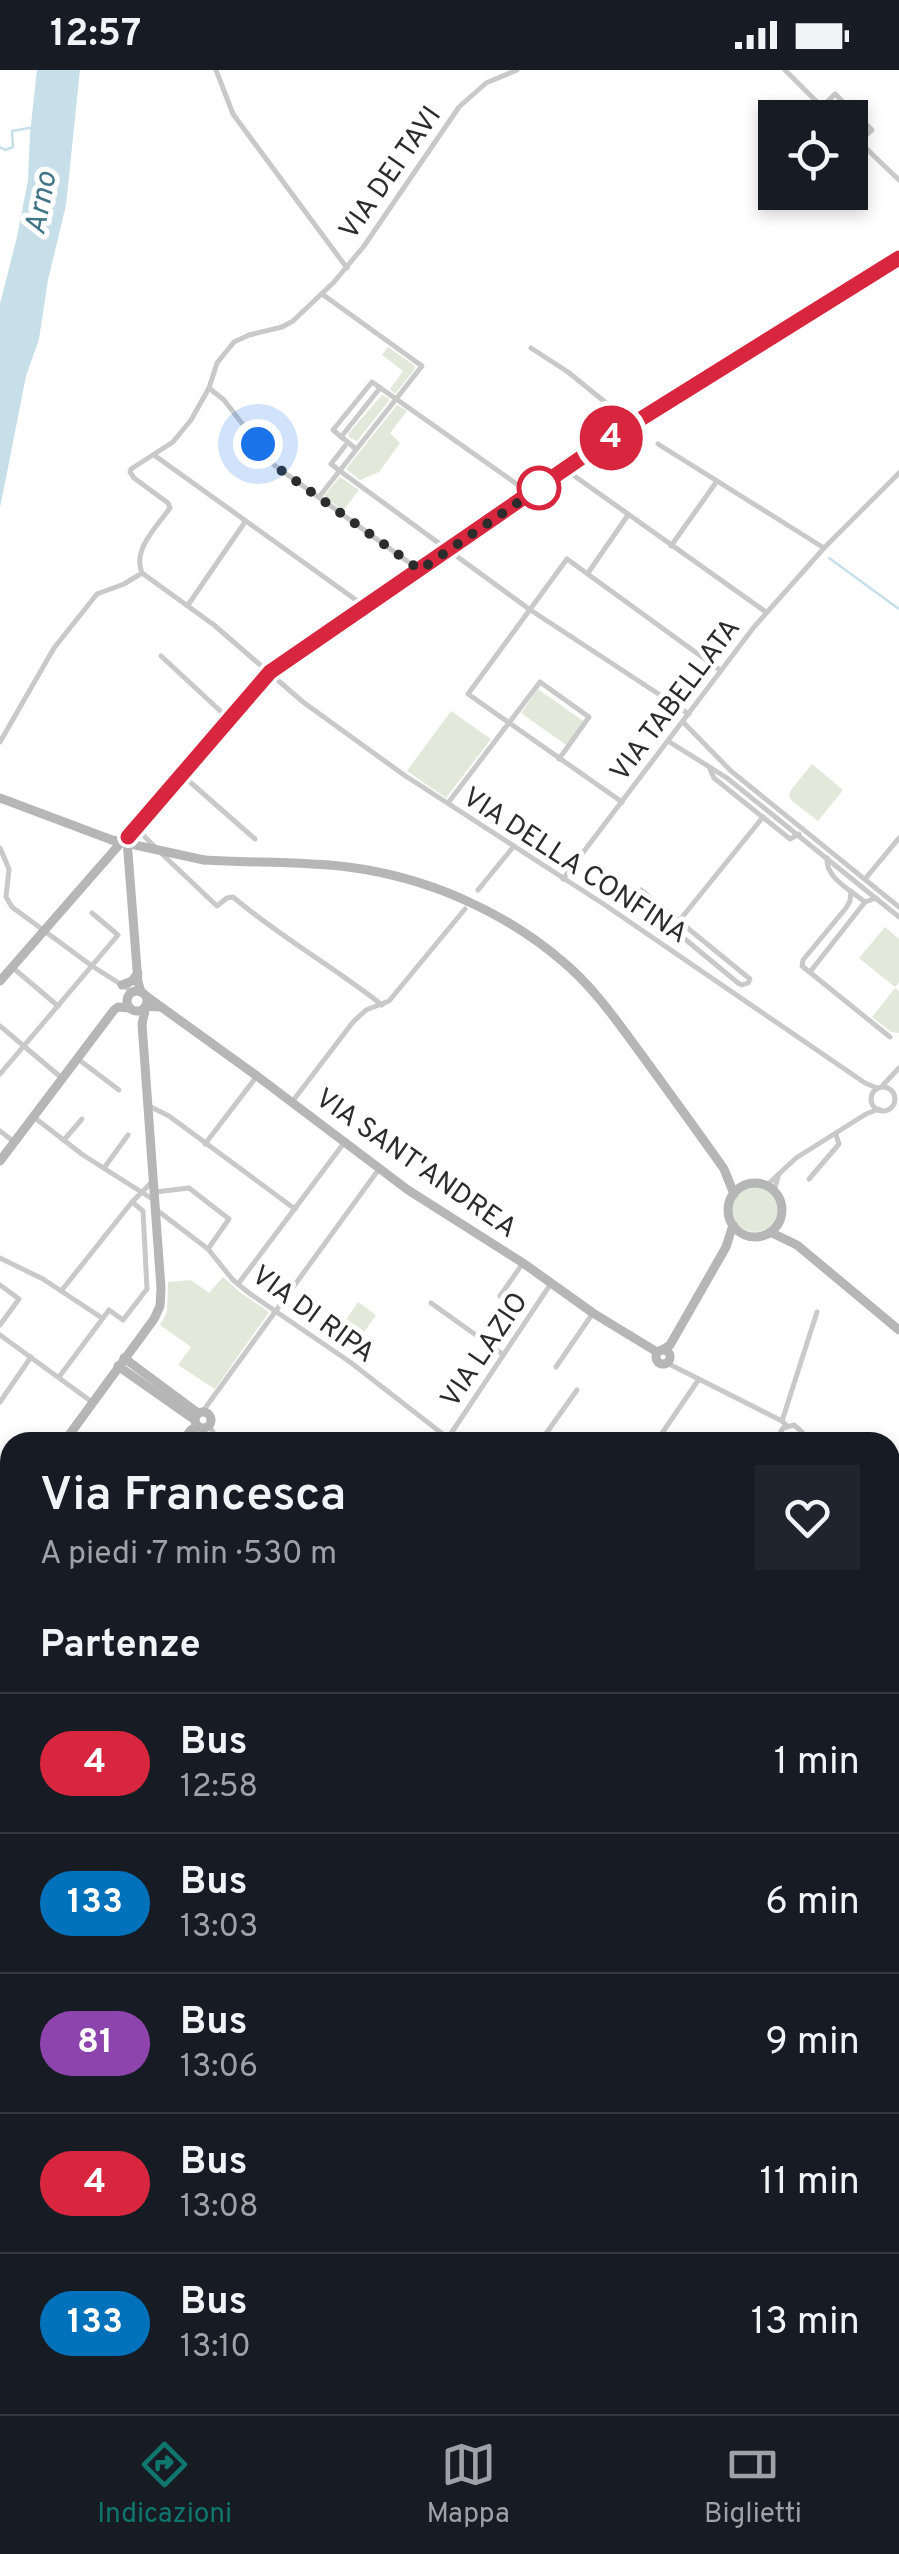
<!DOCTYPE html>
<html lang="it">
<head>
<meta charset="utf-8">
<style>
	body { margin:0; font-family:Overpass,sans-serif; background:#20242c; color:#f1f3f6; height:100vh; display:flex; flex-direction:column; font-size:38px; white-space:nowrap }
	* { box-sizing:border-box; margin:0 }
	p { font-size:32px; color:#9ea1a6 }
	.icon { flex:none; width:55px; height:55px; fill:none; stroke:currentColor; stroke-width:2; stroke-linecap:round; stroke-linejoin:round }
	.map { position:relative; flex:1; overflow:hidden }
	.side { position:absolute; left:0px; top:1362px; width:900px; height:982px; display:flex; flex-direction:column; background:#171b24; border-radius:30px 30px 0 0; box-shadow:0 5px 15px #0003 }
	.side>* { flex:none }
	.badge { padding:0 20px; border-radius:32px; font-size:35px; line-height:65px }
	.controls { position:absolute; left:758px; top:30px; display:grid; gap:20px }
	.controls a { display:grid; place-items:center; width:110px; height:110px; border-radius:0px; background:#171b24; box-shadow:0 5px 15px #0003; font-size:50px }
	.you { position:absolute; width:50px; height:50px; margin:-25px; border:8px solid #fff; border-radius:50%; background:#1a73e8; box-shadow:0 0 0 15px #1a73e833 }
	.map>.badge { position:absolute; translate:-50% -50%; box-shadow:0 0 0 5px #fff }
	h2 { padding:0 40px; font-size:38px; line-height:90px }
	.round { display:grid; place-items:center; flex:none; width:105px; height:105px; border-radius:0px; background:#20242c }
	.summary { display:flex; align-items:center; justify-content:space-between; height:170px; padding:0 40px }
	h1 { font-size:48px; font-weight:600; line-height:75px }
	ul { padding:0; list-style:none }
	li { display:flex; align-items:center; gap:30px; height:140px; padding:0 40px; border-top:2px solid #363941 }
	li div { flex:1 }
	li b { display:block; font-size:38px }
	li em { font-style:normal }
	li .badge { min-width:110px; font-weight:700; text-align:center }
	.status { display:flex; justify-content:space-between; align-items:center; height:70px; padding:0 50px; background:#171b24; direction:ltr }
	.status svg { height:28px; fill:currentColor }
	.dock { display:flex; justify-content:space-around; align-items:center; height:140px; border-top:2px solid #363941; background:#171b24; font-size:28px; color:#9ea1a6 }
	.dock a { display:grid; justify-items:center; gap:5px }
	.dock .on { color:#0f766e }
	.map>svg:first-child { display:block }
	.green { fill:#e3e9da }
	.water { fill:#c7dfe8 }
	.lines { fill:none; stroke-linecap:round; stroke-linejoin:round }
	.stream { stroke:#c7dfe8; stroke-width:2.5 }
	.street { stroke:#c9c9c9; stroke-width:5 }
	.secondary { stroke:#b6b6b6; stroke-width:9 }
	.secondary-bridge { stroke:#b6b6b6; stroke-width:9 }
	.line-casing { stroke:#fff; stroke-width:22 }
	.line { stroke:#d7263d; stroke-width:15 }
	.walk { stroke:#2c2c2c; stroke-width:10; stroke-dasharray:0 18 }
	.stop-dot { fill:#fff; stroke:#d7263d; stroke-width:5 }
	.labels { text-anchor:middle; stroke-width:10; stroke-linejoin:round; paint-order:stroke }
	.street-label { font-size:28px; fill:#2c2c2c; stroke:#fff }
	.water-label { font-size:30px; font-style:italic; fill:#407487; stroke:#fff }
</style>
</head>
<body>
<div class="status"><b>12:57</b><svg viewBox="0 0 49 12"><path d="M0 12V9h3v3zM5 12V6h3v6zM10 12V3h3v9zM15 12V0h3v12zM26 1h20v11H26zM47 4h2v5h-2z"/></svg></div>
<div class="map">
<svg width="899" height="2344" viewBox="0 0 899 2344">
	<rect width="100%" height="100%" fill="#fff"/>
	<!-- green -->
	<g class="green">
		<path d="M 388,277 L 415,296 L 414,300 L 395,324 L 390,319 L 403,301 L 382,285 Z"/>
		<path d="M 382,325 L 389,329 L 388,332 L 357,371 L 349,367 L 348,364 Z"/>
		<path d="M 397,335 L 407,341 L 390,363 L 400,373 L 379,402 L 360,410 L 346,399 Z"/>
		<path d="M 340,407 L 359,420 L 343,441 L 324,426 Z"/>
		<path d="M 538,619 L 583,651 L 566,675 L 521,643 Z"/>
		<path d="M 451,641 L 491,669 L 446,728 L 407,701 Z"/>
		<path d="M 812,694 L 843,720 L 818,751 L 791,730 L 789,725 L 791,720 Z"/>
		<path d="M 885,857 L 899,869 L 899,912 L 895,917 L 859,888 Z"/>
		<path d="M 895,918 L 899,921 L 899,963 L 891,962 L 872,947 Z"/>
		<circle cx="755" cy="1139" r="23"/>
		<path d="M 223,1207 L 241,1223 L 269,1242 L 215,1319 L 178,1295 L 191,1277 L 160,1255 L 167,1242 L 168,1212 L 191,1210 L 209,1223 Z"/>
		<path d="M 358,1232 L 376,1245 L 353,1278 L 335,1266 Z"/>
	</g>
	<!-- water -->
	<path class="water" d="M 37,0 L 80,0 L 66,135 L 48,210 L 39,269 L 26,306 L 0,438 L 0,234 L 17,167 L 28,110 L 30,63 Z"/>
	<g class="lines">
		<!-- stream -->
		<g class="stream">
			<path d="M 0,77 L 5,80 L 13,77 L 12,61 L 34,57"/>
			<path d="M 829,488 L 899,539"/>
			<path d="M 0,2322 L 10,2331"/>
			<path d="M 14,2335 L 24,2344"/>
			<path d="M 582,2335 L 594,2344"/>
		</g>
		<!-- street -->
		<g class="street">
			<path d="M 216,0 L 233,44 L 241,55 L 347,198"/>
			<path d="M 785,0 L 833,48"/>
			<path d="M 822,37 L 835,24 L 872,60 L 859,72"/>
			<path d="M 850,63 L 899,110"/>
			<path d="M 531,278 L 568,302 L 632,354"/>
			<path d="M 209,318 L 191,350 L 173,372 L 131,399 L 130,402 L 134,408 L 168,433 L 170,438 C 157,456 132,480 142,503 L 214,555 L 303,632 L 404,705 L 605,835 L 865,1013 L 877,1018"/>
			<path d="M 341,367 L 380,318"/>
			<path d="M 658,374 L 824,478"/>
			<path d="M 345,376 L 331,394 L 340,401 L 529,539 L 689,644"/>
			<path d="M 356,379 L 333,360 L 372,312 L 528,422"/>
			<path d="M 154,385 L 363,535"/>
			<path d="M 566,400 L 766,542"/>
			<path d="M 319,427 L 422,296 L 322,224"/>
			<path d="M 671,476 L 717,411"/>
			<path d="M 418,499 L 274,395 L 224,330 L 209,318 L 217,293 L 234,272 L 249,265 L 282,257 L 293,251 L 334,212 L 364,176 L 459,37 L 486,13 L 517,0"/>
			<path d="M 588,503 L 628,445"/>
			<path d="M 188,535 L 245,452"/>
			<path d="M 161,586 L 229,649"/>
			<path d="M 683,652 L 731,701 L 899,837"/>
			<path d="M 668,671 L 727,708 L 899,847"/>
			<path d="M 0,672 L 54,578 L 97,524 L 124,514 L 142,503"/>
			<path d="M 710,699 L 714,708 L 790,769 L 799,764"/>
			<path d="M 182,705 L 255,769"/>
			<path d="M 622,732 L 468,624 L 567,489 L 720,600"/>
			<path d="M 448,733 L 540,612 L 589,647 L 559,689"/>
			<path d="M 135,757 L 154,776"/>
			<path d="M 0,778 L 9,799 L 6,827 L 12,837 L 92,896 L 133,922"/>
			<path d="M 162,784 L 217,836 L 227,828 L 233,827 C 280,867 334,897 382,935"/>
			<path d="M 827,788 C 825,807 850,820 865,832 L 876,828"/>
			<path d="M 563,809 L 754,557 L 824,478 L 899,403"/>
			<path d="M 865,809 L 899,768"/>
			<path d="M 478,820 L 514,776"/>
			<path d="M 641,820 L 750,909 L 748,913 L 742,915 L 738,913 L 651,841 L 636,833 L 635,829 Z"/>
			<path d="M 851,821 L 850,831 L 846,838 L 803,890 L 802,896 L 890,967"/>
			<path d="M 679,851 L 763,747"/>
			<path d="M 12,897 L 58,936"/>
			<path d="M 810,902 L 865,832"/>
			<path d="M 0,956 L 63,1009"/>
			<path d="M 78,989 L 119,1020"/>
			<path d="M 0,1004 L 118,865 L 92,843"/>
			<path d="M 883,1015 L 899,998"/>
			<circle cx="883" cy="1029" r="12"/>
			<path d="M 292,1032 L 353,952 L 366,940 L 389,931 L 465,839"/>
			<path d="M 149,1036 L 169,1046 L 295,1139"/>
			<path d="M 35,1048 L 83,1085 L 154,1130"/>
			<path d="M 0,1061 L 13,1071"/>
			<path d="M 64,1070 L 82,1049"/>
			<path d="M 205,1074 L 257,1006"/>
			<path d="M 104,1098 L 128,1065"/>
			<path d="M 809,1109 L 839,1074 L 836,1065"/>
			<path d="M 767,1115 L 796,1088 L 866,1044 L 879,1039"/>
			<path d="M 774,1121 L 778,1107"/>
			<path d="M 155,1122 L 189,1118 L 229,1149 L 208,1179"/>
			<path d="M 158,1141 L 208,1179 L 233,1210 L 249,1223 L 350,1292 L 453,1372"/>
			<path d="M 0,1188 L 43,1209 L 102,1248"/>
			<path d="M 238,1214 L 344,1073"/>
			<path d="M 0,1215 L 19,1229 L 0,1255"/>
			<path d="M 62,1220 L 132,1132 L 153,1111"/>
			<path d="M 500,1226 L 523,1193"/>
			<path d="M 431,1233 L 501,1283"/>
			<path d="M 0,1265 L 92,1332"/>
			<path d="M 667,1293 L 782,1351 L 787,1356"/>
			<path d="M 556,1297 L 593,1243"/>
			<path d="M 59,1307 L 109,1240 L 123,1250 L 147,1219 L 143,1141 L 132,1132"/>
			<path d="M 0,1332 L 31,1287"/>
			<path d="M 203,1341 L 379,1099"/>
			<path d="M 782,1351 L 817,1242"/>
			<path d="M 209,1355 L 214,1364 L 226,1372"/>
			<path d="M 448,1368 L 550,1215"/>
			<path d="M 540,1372 L 577,1320"/>
			<path d="M 656,1372 L 699,1309"/>
			<path d="M 779,1372 L 779,1365 L 783,1358 L 794,1355 L 802,1362 L 802,1372"/>
			<path d="M 0,1400 L 10,1405"/>
			<path d="M 890,1452 L 899,1459"/>
			<path d="M 890,1482 L 899,1468"/>
			<path d="M 0,1492 L 10,1499"/>
			<path d="M 0,1550 L 10,1557"/>
			<path d="M 890,1579 L 899,1585"/>
			<path d="M 0,1679 L 10,1687"/>
			<path d="M 890,1728 L 899,1715"/>
			<path d="M 890,1758 L 899,1764"/>
			<path d="M 890,1848 L 899,1858"/>
			<path d="M 890,1938 L 899,1930"/>
			<path d="M 890,1961 L 899,1954"/>
			<path d="M 0,2099 L 10,2087"/>
			<path d="M 890,2126 L 899,2132"/>
			<path d="M 245,2335 L 255,2344"/>
			<path d="M 689,2335 L 695,2340 L 699,2335"/>
			<path d="M 710,2344 L 716,2335"/>
			<path d="M 866,2344 L 872,2335"/>
		</g>
		<!-- secondary -->
		<g class="secondary">
			<path d="M 127,770 L 138,912 L 141,922"/>
			<path d="M 204,790 C 252,793 301,791 348,797 C 426,807 502,840 561,890 C 594,917 619,954 644,988 C 671,1025 698,1062 724,1099 L 734,1124"/>
			<path d="M 0,911 L 270,602 L 607,370 L 899,188"/>
			<path d="M 122,915 L 132,911 L 138,903"/>
			<circle cx="137" cy="931" r="10"/>
			<path d="M 146,926 L 257,1006 L 408,1120 L 523,1193 L 593,1243 L 657,1282"/>
			<path d="M 0,1091 L 114,940 L 118,937 L 129,938"/>
			<circle cx="755" cy="1140" r="27"/>
			<path d="M 770,1162 L 797,1175 L 899,1260"/>
			<circle cx="663" cy="1287" r="7"/>
			<path d="M 662,1280 L 670,1275 L 726,1177 L 733,1155"/>
			<path d="M 124,1288 L 198,1343"/>
			<path d="M 118,1296 L 195,1350"/>
			<circle cx="203" cy="1350" r="8"/>
			<path d="M 64,1372 L 154,1249 L 160,1236 L 161,1218 L 142,954 L 146,936 L 158,937"/>
			<path d="M 182,1372 L 191,1360 L 198,1356"/>
			<path d="M 0,1462 L 10,1448"/>
			<path d="M 0,1623 L 10,1610"/>
			<path d="M 0,1856 L 10,1864"/>
			<path d="M 0,2131 L 10,2140"/>
			<path d="M 0,2186 L 10,2175"/>
			<path d="M 552,2335 L 565,2344"/>
			<path d="M 881,2335 L 893,2344"/>
		</g>
		<!-- secondary-bridge -->
		<path class="secondary-bridge" d="M 0,728 L 112,770 L 204,790"/>
	</g>
	<g class="lines">
		<!-- line casing -->
		<g class="line-casing">
			<path id="line" d="M 128,767 L 270,602 L 607,370 L 899,188"/>
		</g>
		<!-- line -->
		<use href="#line" class="line"/>
		<!-- walk -->
		<path class="walk" d="M 258,374 L 274,395 L 286,404 L 420,500 L 539,418"/>
	</g>
	<!-- markers -->
	<circle class="stop-dot" cx="539" cy="418" r="20"/>
	<g class="labels">
		<!-- street labels -->
		<g class="street-label">
			<text transform="translate(389 102) rotate(-55)" y="10">VIA DEI TAVI</text>
			<text transform="translate(674 629) rotate(-53)" y="10">VIA TABELLATA</text>
			<text transform="translate(576 794) rotate(33)" y="10">VIA DELLA CONFINA</text>
			<text transform="translate(417 1092) rotate(35)" y="10">VIA SANT'ANDREA</text>
			<text transform="translate(314 1243) rotate(36)" y="10">VIA DI RIPA</text>
			<text transform="translate(483 1279) rotate(-56)" y="10">VIA LAZIO</text>
		</g>
		<!-- water labels -->
		<g class="water-label">
			<text transform="translate(40 133) rotate(-79)" y="10">Arno</text>
		</g>
	</g>
</svg>
<div class="controls">
<a><svg class="icon" aria-label="locate" viewBox="0 0 24 24"><circle cx="12" cy="12" r="6"/><path d="M12 2v4M12 18v4M2 12h4M18 12h4"/></svg></a>
</div>
<div class="you" style="left:258px;top:374px"></div>
<b class="badge" style="left:611px;top:368px;background:#d7263d;color:#fff">4</b>
<section class="side">
<div class="summary"><div><h1>Via Francesca</h1><p>A piedi · 7 min · 530 m</p></div><a class="round"><svg class="icon" aria-label="heart" viewBox="0 0 24 24"><path d="M12 20l-8-8c-3-5 5-10 8-4 3-6 11-1 8 4z"/></svg></a></div>
<h2>Partenze</h2>
<ul>
<li><span class="badge" style="background:#d7263d;color:#fff">4</span><div><b>Bus</b><p>12:58</p></div><em>1 min</em></li>
<li><span class="badge" style="background:#0072bc;color:#fff">133</span><div><b>Bus</b><p>13:03</p></div><em>6 min</em></li>
<li><span class="badge" style="background:#8e44ad;color:#fff">81</span><div><b>Bus</b><p>13:06</p></div><em>9 min</em></li>
<li><span class="badge" style="background:#d7263d;color:#fff">4</span><div><b>Bus</b><p>13:08</p></div><em>11 min</em></li>
<li><span class="badge" style="background:#0072bc;color:#fff">133</span><div><b>Bus</b><p>13:10</p></div><em>13 min</em></li>
</ul>
</section>
</div>
<nav class="dock">
<a class="on"><svg class="icon" aria-label="directions" viewBox="0 0 24 24"><path d="M12 3l9 9-9 9-9-9zM9 14v-3h6M13 9l2 2-2 2"/></svg>Indicazioni</a>
<a><svg class="icon" aria-label="map" viewBox="0 0 24 24"><path d="M3 6l6-2 6 2 6-2v14l-6 2-6-2-6 2zM9 4v14M15 6v14"/></svg>Mappa</a>
<a><svg class="icon" aria-label="tickets" viewBox="0 0 24 24"><path d="M3 7h18v10H3zM15 7v10"/></svg>Biglietti</a>
</nav>
</body>
</html>
